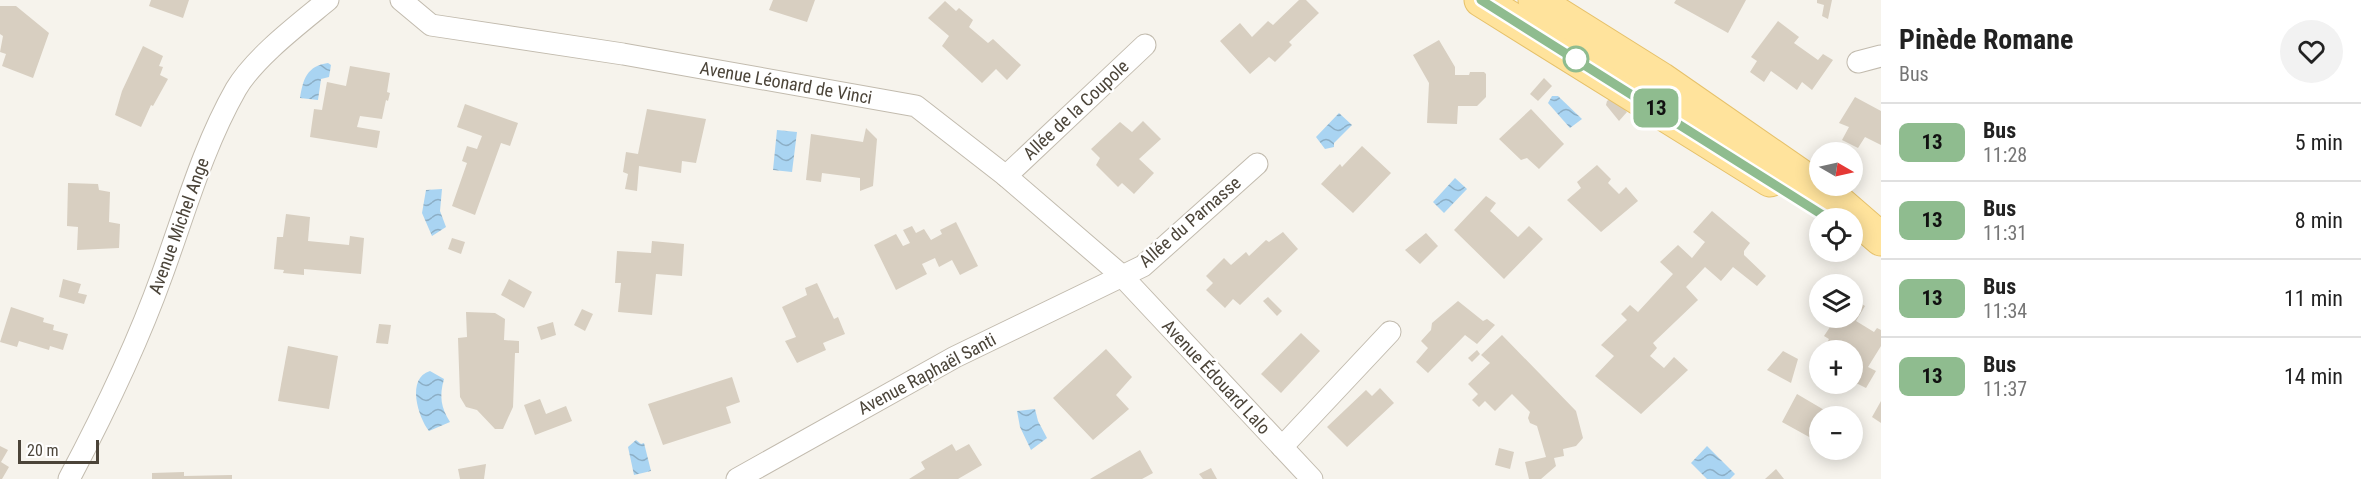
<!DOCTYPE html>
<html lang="en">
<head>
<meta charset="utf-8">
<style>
	body { margin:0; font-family:"Roboto Condensed",sans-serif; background:#f2f2f2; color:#222; height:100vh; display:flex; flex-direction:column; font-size:22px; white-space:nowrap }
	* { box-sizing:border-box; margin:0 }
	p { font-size:20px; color:#767676 }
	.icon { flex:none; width:33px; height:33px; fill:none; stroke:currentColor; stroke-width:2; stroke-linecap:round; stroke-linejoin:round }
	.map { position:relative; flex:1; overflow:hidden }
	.drawer { display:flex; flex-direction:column; background:#fff; width:480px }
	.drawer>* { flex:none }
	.badge { padding:0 12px; border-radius:9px; font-size:21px; line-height:39px }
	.needle { width:39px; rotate:99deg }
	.fabs { position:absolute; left:1809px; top:142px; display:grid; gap:12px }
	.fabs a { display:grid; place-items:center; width:54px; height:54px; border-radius:50%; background:#fff; box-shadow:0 3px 15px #0003; font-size:30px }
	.scale { position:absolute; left:18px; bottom:15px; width:81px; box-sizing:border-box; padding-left:6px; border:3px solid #4b4439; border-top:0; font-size:16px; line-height:21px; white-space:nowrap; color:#4b4439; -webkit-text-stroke:4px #fff; paint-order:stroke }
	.map>.badge { position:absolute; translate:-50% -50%; box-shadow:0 0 0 3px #fff }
	.round { display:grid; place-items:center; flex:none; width:63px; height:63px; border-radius:32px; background:#f2f2f2 }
	.headline { display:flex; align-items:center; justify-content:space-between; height:102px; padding:0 18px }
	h1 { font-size:28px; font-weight:700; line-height:45px }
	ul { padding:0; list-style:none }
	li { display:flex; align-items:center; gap:18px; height:78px; padding:0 18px; border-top:2px solid #e0e0e0 }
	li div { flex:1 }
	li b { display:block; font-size:22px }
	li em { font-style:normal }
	li .badge { min-width:66px; font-weight:700; text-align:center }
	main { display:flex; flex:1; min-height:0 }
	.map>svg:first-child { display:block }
	.water { fill:url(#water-waves) }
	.building { fill:#d8cfc1 }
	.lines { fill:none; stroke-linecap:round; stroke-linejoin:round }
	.minor-casing { stroke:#c2bbae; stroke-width:23 }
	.primary-casing { stroke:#e6c16a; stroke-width:35 }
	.minor { stroke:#fff; stroke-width:21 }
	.primary { stroke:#ffe39c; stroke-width:33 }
	.line-casing { stroke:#fff; stroke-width:14 }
	.line { stroke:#8fbc8f; stroke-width:9 }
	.stop-dot { fill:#fff; stroke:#8fbc8f; stroke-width:3 }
	.labels { text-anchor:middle; stroke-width:4.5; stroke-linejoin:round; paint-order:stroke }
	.street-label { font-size:18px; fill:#4b4439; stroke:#fff }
</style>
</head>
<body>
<main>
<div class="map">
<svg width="1881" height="479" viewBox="0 0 1881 479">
	<defs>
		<pattern id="water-waves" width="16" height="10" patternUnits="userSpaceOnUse" patternTransform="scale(1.5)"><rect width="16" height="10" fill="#a9d4f2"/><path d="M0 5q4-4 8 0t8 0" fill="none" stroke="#8caec5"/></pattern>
	</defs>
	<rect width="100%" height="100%" fill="#f6f3ec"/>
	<!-- water -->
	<g class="water">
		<path d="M 328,63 L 331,65 L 329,77 L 321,79 L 318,100 L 300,98 C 303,79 307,66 328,63 Z"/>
		<path d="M 1552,96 L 1558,96 L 1582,119 L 1570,128 L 1548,103 Z"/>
		<path d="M 1339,113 L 1352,125 L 1334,143 L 1334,147 L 1325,149 L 1316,137 Z"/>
		<path d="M 777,130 L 797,132 L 792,172 L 773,170 Z"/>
		<path d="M 1455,178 L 1467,189 L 1444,213 L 1433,202 Z"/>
		<path d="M 442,189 L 440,211 L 446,227 L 432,236 L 422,213 L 426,190 Z"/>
		<path d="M 430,371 L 444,379 C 439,396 441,408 450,422 L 429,431 C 418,417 406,378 430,371 Z"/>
		<path d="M 1035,409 L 1038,421 L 1047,438 L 1031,450 L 1020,427 L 1017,411 Z"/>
		<path d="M 636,440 L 641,444 L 644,443 L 651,471 L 634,475 L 628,447 Z"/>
		<path d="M 1707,446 L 1735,474 L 1730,479 L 1707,479 L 1691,463 Z"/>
	</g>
	<!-- building -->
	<g class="building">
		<path d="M 151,0 L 189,0 L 183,18 L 149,6 Z"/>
		<path d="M 773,0 L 815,0 L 807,22 L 769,10 Z"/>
		<path d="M 1299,0 L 1306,0 L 1319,13 L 1289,42 L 1292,45 L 1275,62 L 1269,57 L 1250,74 L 1220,41 L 1240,23 L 1252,37 L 1268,21 L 1273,25 Z"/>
		<path d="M 1676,0 L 1746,0 L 1728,33 L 1674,3 Z"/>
		<path d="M 1817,0 L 1832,0 L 1828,19 L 1822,16 L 1824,5 L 1817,3 Z"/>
		<path d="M 945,1 L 956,11 L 959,8 L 973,20 L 969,27 L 988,43 L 993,39 L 1021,65 L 1007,80 L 996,69 L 982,83 L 942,46 L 949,36 L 928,18 Z"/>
		<path d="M 0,6 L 16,6 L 49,33 L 33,78 L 2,66 L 6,54 L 0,52 L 3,36 L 0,34 Z"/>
		<path d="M 1778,21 L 1799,37 L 1794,43 L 1818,60 L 1823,54 L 1833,60 L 1812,90 L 1802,82 L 1797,90 L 1771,71 L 1764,82 L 1750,72 L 1757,61 L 1751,57 Z"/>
		<path d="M 1439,40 L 1455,67 L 1455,75 L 1469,75 L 1470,72 L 1484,72 L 1486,74 L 1486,97 L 1477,106 L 1458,106 L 1457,124 L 1427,123 L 1429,83 L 1413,55 Z"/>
		<path d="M 143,46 L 163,56 L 159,66 L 163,67 L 160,75 L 168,79 L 153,106 L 151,105 L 141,127 L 115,115 L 122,91 Z"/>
		<path d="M 350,66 L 390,73 L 387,92 L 390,93 L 388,101 L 386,100 L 382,119 L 360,116 L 357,127 L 380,131 L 377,148 L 310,137 L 314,109 L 322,110 L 327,82 L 346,86 Z"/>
		<path d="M 1544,78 L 1552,86 L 1538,101 L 1530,94 Z"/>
		<path d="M 1613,97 L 1627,112 L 1619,121 L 1606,105 L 1607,101 Z"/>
		<path d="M 1855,97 L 1881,111 L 1881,145 L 1865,137 L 1858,148 L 1842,140 L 1849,127 L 1839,123 Z"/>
		<path d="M 465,104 L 518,123 L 510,146 L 501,143 L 475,215 L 452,206 L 467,163 L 462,161 L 467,146 L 477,149 L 482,136 L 457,127 Z"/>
		<path d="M 647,109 L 706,119 L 696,163 L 682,161 L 681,173 L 639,166 L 637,191 L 625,189 L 628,174 L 623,172 L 626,152 L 638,154 Z"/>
		<path d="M 1531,109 L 1564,144 L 1539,169 L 1527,158 L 1521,160 L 1499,139 Z"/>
		<path d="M 1143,121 L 1161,139 L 1139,159 L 1154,173 L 1134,194 L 1122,183 L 1118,187 L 1096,165 L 1100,158 L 1091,149 L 1120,122 L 1132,132 Z"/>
		<path d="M 866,128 L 877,139 L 873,186 L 860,191 L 860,178 L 822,173 L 821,182 L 806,180 L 811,134 L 863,142 Z"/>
		<path d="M 1362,146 L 1391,173 L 1353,213 L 1321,184 L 1340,164 L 1342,167 Z"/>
		<path d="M 1597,165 L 1611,179 L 1608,183 L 1619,194 L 1626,187 L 1638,201 L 1601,232 L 1567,200 L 1581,188 L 1577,182 Z"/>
		<path d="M 68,183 L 98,184 L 99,190 L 110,192 L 109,222 L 120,224 L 119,248 L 77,250 L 78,227 L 67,226 Z"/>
		<path d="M 1486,196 L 1496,203 L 1490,211 L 1518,237 L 1529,226 L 1543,239 L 1504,279 L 1454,230 Z"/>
		<path d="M 1712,211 L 1750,243 L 1744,251 L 1744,255 L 1766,276 L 1757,286 L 1733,267 L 1721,281 L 1705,267 L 1686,287 L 1698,300 L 1653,343 L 1657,348 L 1650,356 L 1664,368 L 1674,357 L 1688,370 L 1641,414 L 1595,376 L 1614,356 L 1601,345 L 1627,320 L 1621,314 L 1630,305 L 1638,312 L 1673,274 L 1660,262 L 1678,245 L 1692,258 L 1705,242 L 1693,232 Z"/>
		<path d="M 286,214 L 310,217 L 308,241 L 349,245 L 350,236 L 364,238 L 361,274 L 304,269 L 304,275 L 283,273 L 284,270 L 274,269 L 277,237 L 283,237 Z"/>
		<path d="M 956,222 L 978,266 L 960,275 L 952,260 L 939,267 L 935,258 L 922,264 L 927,274 L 896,290 L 874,245 L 896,234 L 903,246 L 910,243 L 903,230 L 912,226 L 916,233 L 924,229 L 931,240 L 942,234 L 940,230 Z"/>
		<path d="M 1283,232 L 1298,249 L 1240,305 L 1233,299 L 1225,308 L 1206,290 L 1213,283 L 1206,276 L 1224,258 L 1231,265 L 1246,252 L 1249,256 L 1266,240 L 1269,242 Z"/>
		<path d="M 1426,233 L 1438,246 L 1420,264 L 1405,250 Z"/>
		<path d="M 452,238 L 465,242 L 461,254 L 448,249 Z"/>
		<path d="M 652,241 L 684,244 L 682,276 L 656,274 L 652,315 L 618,312 L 621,283 L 615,283 L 617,251 L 651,253 Z"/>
		<path d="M 63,279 L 81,284 L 78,293 L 87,295 L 84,304 L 59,297 Z"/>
		<path d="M 509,279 L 532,292 L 524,308 L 501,295 Z"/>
		<path d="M 817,283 L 834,319 L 838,317 L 845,334 L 823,343 L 826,350 L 797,363 L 785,341 L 796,337 L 782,307 L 807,295 L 805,288 Z"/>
		<path d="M 1268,297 L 1282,311 L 1277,316 L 1263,301 Z"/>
		<path d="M 1852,298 L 1865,306 L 1856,321 L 1874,332 L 1877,328 L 1881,330 L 1881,346 L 1868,367 L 1876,371 L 1866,388 L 1852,381 L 1852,351 L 1823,351 L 1829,339 L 1824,336 L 1836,318 L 1852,318 Z"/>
		<path d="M 1458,301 L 1483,321 L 1487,319 L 1495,325 L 1477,344 L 1465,335 L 1428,373 L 1416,362 L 1428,348 L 1421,341 L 1431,330 L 1432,323 Z"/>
		<path d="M 11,307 L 44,318 L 43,322 L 54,325 L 53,330 L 68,334 L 63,350 L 50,346 L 49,350 L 19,341 L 17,347 L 0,342 Z"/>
		<path d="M 582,309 L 593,314 L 585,331 L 574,325 Z"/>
		<path d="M 466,312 L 495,313 L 505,319 L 504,340 L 519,341 L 519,353 L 515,353 L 513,407 L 503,429 L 495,429 L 477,410 L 466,407 L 460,397 L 458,338 L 467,337 Z"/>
		<path d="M 553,322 L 556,335 L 541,340 L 537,327 Z"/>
		<path d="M 379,324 L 391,325 L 388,344 L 376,343 Z"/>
		<path d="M 1301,333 L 1320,351 L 1281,393 L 1261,374 Z"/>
		<path d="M 1502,335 L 1576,411 L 1583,438 L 1576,446 L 1563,449 L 1564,456 L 1554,458 L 1556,466 L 1541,479 L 1529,479 L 1525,462 L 1546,457 L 1537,426 L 1530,423 L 1528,418 L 1530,412 L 1512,394 L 1495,411 L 1485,401 L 1479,407 L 1472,400 L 1478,394 L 1468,384 L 1490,363 L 1481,355 Z"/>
		<path d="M 288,346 L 338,356 L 329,409 L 278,401 Z"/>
		<path d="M 1106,349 L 1132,377 L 1116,395 L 1129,409 L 1093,440 L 1053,398 Z"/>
		<path d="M 1477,350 L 1480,354 L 1472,362 L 1468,358 Z"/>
		<path d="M 1783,351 L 1798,359 L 1791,383 L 1767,370 Z"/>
		<path d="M 732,377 L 740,402 L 726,407 L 731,423 L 663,445 L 648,404 Z"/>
		<path d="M 1380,388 L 1394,403 L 1347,447 L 1327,427 L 1366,390 L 1372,396 Z"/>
		<path d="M 1797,394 L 1831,414 L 1829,417 L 1820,417 L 1820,443 L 1782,422 Z"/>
		<path d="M 540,399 L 546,414 L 566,406 L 572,421 L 535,435 L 524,405 Z"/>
		<path d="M 1881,401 L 1881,423 L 1872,417 Z"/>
		<path d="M 952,444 L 956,451 L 969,444 L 982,465 L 958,479 L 909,479 L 925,469 L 921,462 Z"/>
		<path d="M 0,446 L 8,450 L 1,462 L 9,467 L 2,479 L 0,479 Z"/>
		<path d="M 1499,448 L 1514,452 L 1510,469 L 1495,465 Z"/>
		<path d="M 1140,450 L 1153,473 L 1142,479 L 1090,479 Z"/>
		<path d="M 1828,450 L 1845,450 L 1844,459 L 1827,457 Z"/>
		<path d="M 486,464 L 484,479 L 460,479 L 458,469 Z"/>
		<path d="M 1211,468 L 1217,479 L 1203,479 L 1199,474 Z"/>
		<path d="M 1776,469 L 1784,479 L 1765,479 Z"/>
		<path d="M 184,472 L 184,476 L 232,475 L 232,479 L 152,479 L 152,473 Z"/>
	</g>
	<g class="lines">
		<!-- minor casing -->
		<g class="minor-casing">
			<g id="minor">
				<path d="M 401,0 L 431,25 L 623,54 L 916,106 L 1006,176 L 1121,275 L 1312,479"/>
				<path d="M 1858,62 L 1881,56"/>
				<path d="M 1006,176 L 1145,45"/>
				<path d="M 1282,447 L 1390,332"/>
				<path d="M 69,479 C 104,413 137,345 162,275 C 185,212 203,147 236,89 C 255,57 299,24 328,0"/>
				<path d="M 737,479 L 955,357 L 1143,266 L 1257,164"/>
			</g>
		</g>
		<!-- primary casing -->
		<g class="primary-casing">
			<g id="primary">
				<path d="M 1481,0 L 1770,180"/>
				<path d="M 1535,0 L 1661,79 L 1837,201 L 1881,239"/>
			</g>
		</g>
		<!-- minor -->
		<use href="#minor" class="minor"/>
		<!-- primary -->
		<use href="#primary" class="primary"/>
	</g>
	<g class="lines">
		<!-- line casing -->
		<g class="line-casing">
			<path id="line" d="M 1481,0 L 1829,219"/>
		</g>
		<!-- line -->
		<use href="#line" class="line"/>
	</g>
	<!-- markers -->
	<circle class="stop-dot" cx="1576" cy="59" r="12"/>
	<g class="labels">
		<!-- street labels -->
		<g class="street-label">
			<text transform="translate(786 83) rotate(10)" y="6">Avenue Léonard de Vinci</text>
			<text transform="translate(1076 110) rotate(-43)" y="6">Allée de la Coupole</text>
			<text transform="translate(1190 222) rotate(-41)" y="6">Allée du Parnasse</text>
			<text transform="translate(179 226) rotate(-70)" y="6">Avenue Michel Ange</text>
			<text transform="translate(927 374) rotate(-28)" y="6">Avenue Raphaël Santi</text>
			<text transform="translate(1216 377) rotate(47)" y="6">Avenue Édouard Lalo</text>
		</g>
	</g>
</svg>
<div class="fabs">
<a><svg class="needle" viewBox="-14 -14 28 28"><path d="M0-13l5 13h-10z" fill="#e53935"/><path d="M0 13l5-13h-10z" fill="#767676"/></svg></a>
<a><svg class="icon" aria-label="locate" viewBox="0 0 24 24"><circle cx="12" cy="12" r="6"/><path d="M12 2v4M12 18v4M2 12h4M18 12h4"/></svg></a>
<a><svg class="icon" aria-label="layers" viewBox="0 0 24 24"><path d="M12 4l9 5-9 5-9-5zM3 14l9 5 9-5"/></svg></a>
<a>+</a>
<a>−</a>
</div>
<div class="scale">20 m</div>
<b class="badge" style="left:1656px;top:108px;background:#8fbc8f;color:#111">13</b>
</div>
<section class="drawer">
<div class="headline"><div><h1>Pinède Romane</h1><p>Bus</p></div><a class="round"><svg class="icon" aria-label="heart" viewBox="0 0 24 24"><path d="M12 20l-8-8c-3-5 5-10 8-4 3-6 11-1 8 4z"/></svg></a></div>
<ul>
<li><span class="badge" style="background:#8fbc8f;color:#111">13</span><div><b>Bus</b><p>11:28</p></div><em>5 min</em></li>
<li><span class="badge" style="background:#8fbc8f;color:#111">13</span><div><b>Bus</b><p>11:31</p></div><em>8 min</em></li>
<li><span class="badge" style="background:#8fbc8f;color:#111">13</span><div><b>Bus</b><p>11:34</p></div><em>11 min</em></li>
<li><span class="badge" style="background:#8fbc8f;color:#111">13</span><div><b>Bus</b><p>11:37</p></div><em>14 min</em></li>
</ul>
</section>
</main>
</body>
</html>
